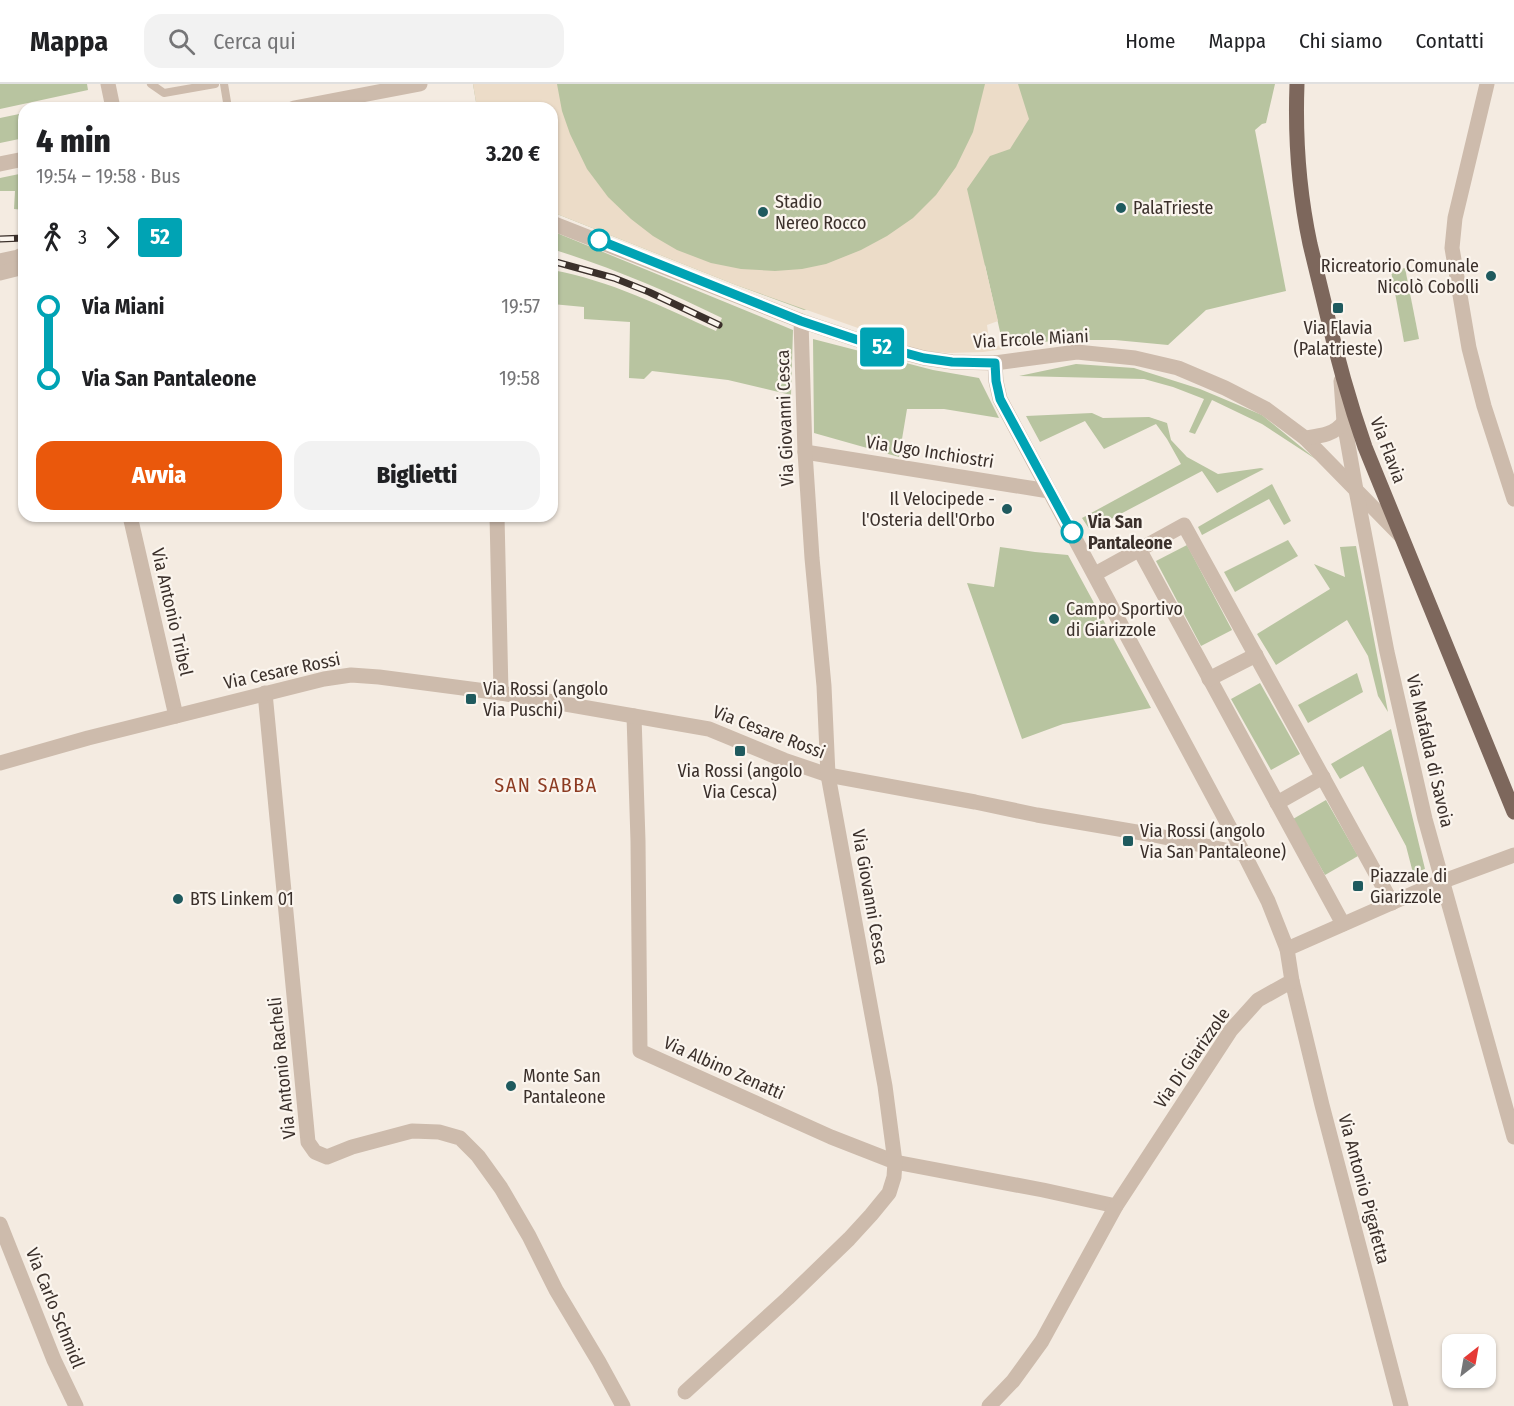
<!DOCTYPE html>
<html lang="it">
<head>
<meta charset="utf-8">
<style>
	body { margin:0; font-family:"Fira Sans Condensed",sans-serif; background:#f2f2f2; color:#202124; height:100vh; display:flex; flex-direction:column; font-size:22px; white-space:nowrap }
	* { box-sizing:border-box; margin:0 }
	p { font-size:20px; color:#757577 }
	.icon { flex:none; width:33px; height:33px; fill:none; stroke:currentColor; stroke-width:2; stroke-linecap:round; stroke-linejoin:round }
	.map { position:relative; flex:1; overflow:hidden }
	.side { position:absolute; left:18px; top:18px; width:540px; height:420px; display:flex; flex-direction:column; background:#fff; border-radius:18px; box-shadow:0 2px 4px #0004 }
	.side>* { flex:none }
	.badge { padding:0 12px; border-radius:4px; font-size:21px; line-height:39px }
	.needle { width:39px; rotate:31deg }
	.tools { position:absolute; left:1442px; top:1250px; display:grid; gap:12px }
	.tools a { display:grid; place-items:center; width:54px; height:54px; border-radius:12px; background:#fff; box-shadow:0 2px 4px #0004; font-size:30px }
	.map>.badge { position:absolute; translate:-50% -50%; box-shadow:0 0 0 3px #fff }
	.legs { display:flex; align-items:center; gap:9px; height:66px; padding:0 18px; font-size:20px }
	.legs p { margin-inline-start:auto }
	.overview { display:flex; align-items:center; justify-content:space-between; height:102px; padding:0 18px }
	h1 { font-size:33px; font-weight:800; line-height:45px }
	.primary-button { display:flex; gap:12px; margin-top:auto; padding:12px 18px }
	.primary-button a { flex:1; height:69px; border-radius:18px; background:#ea580c; color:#fff; font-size:24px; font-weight:800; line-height:69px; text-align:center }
	.primary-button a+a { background:#f2f2f2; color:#202124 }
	ul { padding:0 18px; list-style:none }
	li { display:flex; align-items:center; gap:21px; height:72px; font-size:22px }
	li i { display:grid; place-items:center; width:9px; height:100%; margin:0 8px; background:currentColor }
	li i::after { content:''; width:15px; height:15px; margin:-8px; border:4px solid; border-radius:50%; background:#fff }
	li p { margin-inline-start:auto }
	li:first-child i { background:linear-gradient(#0000 50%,currentColor 0) }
	li:last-child i { background:linear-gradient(currentColor 50%,#0000 0) }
	header { display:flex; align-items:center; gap:36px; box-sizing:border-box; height:84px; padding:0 30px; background:#fff; border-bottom:2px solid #e0e0e0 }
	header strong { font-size:28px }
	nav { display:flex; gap:33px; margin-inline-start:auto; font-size:21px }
	.search { width:420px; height:54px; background:#f2f2f2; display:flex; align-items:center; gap:15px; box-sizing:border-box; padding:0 21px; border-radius:18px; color:#757577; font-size:22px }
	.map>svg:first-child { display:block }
	.green { fill:#b8c4a0 }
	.plaza { fill:#ecdcc8 }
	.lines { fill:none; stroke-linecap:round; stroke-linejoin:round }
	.service { stroke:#cdbbac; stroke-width:8 }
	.minor { stroke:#cdbbac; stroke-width:15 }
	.tertiary { stroke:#cdbbac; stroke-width:15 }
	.primary { stroke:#7d675c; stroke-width:15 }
	.rail-casing { stroke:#3b302b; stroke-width:7 }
	.rail { stroke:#fbf5ee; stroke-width:4.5; stroke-dasharray:14; stroke-linecap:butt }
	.minor-bridge { stroke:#cdbbac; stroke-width:15 }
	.line-1-casing { stroke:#fff; stroke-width:14 }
	.line-1 { stroke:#00a3b4; stroke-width:9 }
	.poi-dot { fill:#1f5a5e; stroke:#fbf5ee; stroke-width:2 }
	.stop-1-dot { fill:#fff; stroke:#00a3b4; stroke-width:3 }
	.labels { text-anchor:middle; stroke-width:4.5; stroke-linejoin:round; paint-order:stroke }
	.poi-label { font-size:18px; fill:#3b302b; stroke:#fbf5ee; text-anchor:start }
	.street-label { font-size:18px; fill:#3b302b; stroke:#fbf5ee }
	.stop-label { font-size:18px; font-weight:bold; fill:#3b302b; stroke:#fbf5ee; text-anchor:start }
	.neighbourhood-label { font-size:20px; letter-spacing:1.5px; fill:#8c3b22; stroke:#fbf5ee }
</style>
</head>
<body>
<header>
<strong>Mappa</strong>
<div class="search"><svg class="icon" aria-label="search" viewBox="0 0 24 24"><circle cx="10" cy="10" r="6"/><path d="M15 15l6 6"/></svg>Cerca qui</div>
<nav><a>Home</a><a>Mappa</a><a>Chi siamo</a><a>Contatti</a></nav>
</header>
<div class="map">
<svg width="1514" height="1322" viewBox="0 0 1514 1322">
	<rect width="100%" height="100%" fill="#f4ebe1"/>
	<!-- green -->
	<g class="green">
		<path d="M 0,0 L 87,0 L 88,6 L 0,25 Z"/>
		<path d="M 473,0 L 1275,0 L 1266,39 L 1262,40 L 1255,46 L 1286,207 L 1206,226 L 1168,261 L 1115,256 L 1069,256 L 1003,261 L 985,181 L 804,226 L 736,201 L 552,128 L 552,24 L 477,24 Z"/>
		<path d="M 24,29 L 24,54 L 0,59 L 0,34 Z"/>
		<path d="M 24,89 L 24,126 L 14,125 L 15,107 L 0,107 L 0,94 Z"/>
		<path d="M 552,147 L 793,246 L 791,311 L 728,296 L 652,287 L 644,295 L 629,294 L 630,238 L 584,235 L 584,223 L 552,220 L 552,186 C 609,196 663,223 716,247 L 722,234 C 667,207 610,183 552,165 Z"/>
		<path d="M 1405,184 L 1419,255 L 1404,258 L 1391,187 Z"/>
		<path d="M 813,255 L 933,286 L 979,294 L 999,334 L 944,325 L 907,325 L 899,373 L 814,349 Z"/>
		<path d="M 1076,280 L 1134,284 L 1200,305 L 1262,331 L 1317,376 L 1262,340 L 1212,316 L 1195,350 L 1189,348 L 1204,315 L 1173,303 L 1144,295 L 1019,292 Z"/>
		<path d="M 1092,329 L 1103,334 L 1149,333 L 1167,339 L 1171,356 L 1187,373 L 1218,390 L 1261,384 L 1264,385 L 1217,409 L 1202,387 L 1090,446 L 1082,434 L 1181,380 L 1167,355 L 1156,340 L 1104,365 L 1085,337 L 1040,358 L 1026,332 Z"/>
		<path d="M 1272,400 L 1291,437 L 1284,441 L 1269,415 L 1202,451 L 1198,443 Z"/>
		<path d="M 1288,456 L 1298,472 L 1235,508 L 1224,488 Z"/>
		<path d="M 1187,461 L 1232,546 L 1201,562 L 1156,477 Z"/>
		<path d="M 1356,462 L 1388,628 L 1378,612 L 1368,572 L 1347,536 L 1276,581 L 1257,550 L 1330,505 L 1314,480 L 1345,493 L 1340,463 Z"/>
		<path d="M 1000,463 L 1035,468 L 1068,471 L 1151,624 L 1063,640 L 1022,655 L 967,499 L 994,503 Z"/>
		<path d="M 1357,589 L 1363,608 L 1308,639 L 1298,621 Z"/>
		<path d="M 1260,599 L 1300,670 L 1271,686 L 1231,615 Z"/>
		<path d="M 1391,645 L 1425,785 L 1413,789 L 1406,762 L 1363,682 L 1340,695 L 1331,680 Z"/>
		<path d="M 1326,716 L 1358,772 L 1325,791 L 1293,735 Z"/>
	</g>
	<!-- plaza -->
	<path class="plaza" d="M 473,0 L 557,0 L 562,27 L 570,50 L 587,85 L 608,113 L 631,135 L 653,152 L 677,166 L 711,179 L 741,185 L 775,187 L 802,185 L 826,180 L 861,166 L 887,152 L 913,134 L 936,111 L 956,83 L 973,48 L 985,0 L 1018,0 L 1029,35 L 1010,65 L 990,72 L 967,105 L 998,237 L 987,241 L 990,263 L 1003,261 L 1004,265 L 983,268 L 949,269 L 922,267 L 894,260 L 895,257 L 736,201 L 552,128 L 552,24 L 477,24 Z"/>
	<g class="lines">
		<!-- service -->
		<g class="service">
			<path d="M 151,0 L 164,9 L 215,0"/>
			<path d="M 224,0 L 228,24"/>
		</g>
		<!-- minor -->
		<g class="minor">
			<path d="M 1487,0 L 1455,134 L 1452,164 L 1469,264 L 1484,322 L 1514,415"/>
			<path d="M 294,24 L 420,0"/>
			<path d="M 0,80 L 24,75"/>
			<path d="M 0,177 L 18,173 L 24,170"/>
			<path d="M 0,189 L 24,183"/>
			<path d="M 995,279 L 996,297 L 1000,315 L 1244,770 L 1268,817 L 1287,865"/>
			<path d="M 805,368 L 1049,407"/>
			<path d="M 130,432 L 176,632"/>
			<path d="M 497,432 L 501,609"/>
			<path d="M 1139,465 L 1343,840"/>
			<path d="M 1095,490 L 1184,441 L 1392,819"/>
			<path d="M 1209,595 L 1256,571"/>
			<path d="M 265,609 L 308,1058 L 315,1068 L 327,1073 L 352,1063 L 412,1047 L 439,1048 L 460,1054 L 478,1072 L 501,1104 L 529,1152 L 556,1206 L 599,1278 L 623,1322"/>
			<path d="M 634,632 L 638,757 L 640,967 L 831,1053 L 895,1078 L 1043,1106 L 1116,1122"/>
			<path d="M 0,679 L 88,654 L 324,595 L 351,591 L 379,593 L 501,609 L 709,645 L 784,676 L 828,691 L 975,718 L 1037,731 L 1154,751 L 1244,770"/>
			<path d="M 1277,719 L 1323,693"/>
			<path d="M 1292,897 L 1322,1021 L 1401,1322"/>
			<path d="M 0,1140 L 54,1276 L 76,1322"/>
			<path d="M 685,1308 L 788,1214 L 849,1155 L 871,1131 L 889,1109 L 894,1093 L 895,1078 L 885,1002 L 828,691 L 824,602 L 812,474 L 805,368 L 801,237"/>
			<path d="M 989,1322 L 1013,1297 L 1042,1257 L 1116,1122 L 1231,946 L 1258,916 L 1292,897 L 1287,865 L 1430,802"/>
		</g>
		<!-- tertiary -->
		<g class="tertiary">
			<path d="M 108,0 L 113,24"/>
			<path d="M 552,139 L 801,237 L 861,257 L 924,274 L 952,278 L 995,279 L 1077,268 L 1135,274 L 1178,284 L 1225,304 L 1266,325 L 1305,354 L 1401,452"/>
			<path d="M 1341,297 L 1344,338 L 1356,406 L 1387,568 L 1425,735 L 1514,1053"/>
			<path d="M 1305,354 C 1320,352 1334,351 1344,338"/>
		</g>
		<!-- primary -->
		<path class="primary" d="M 1297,0 C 1295,53 1299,108 1310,160 C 1315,181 1320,201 1325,222 C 1336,270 1349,317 1365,363 L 1514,728"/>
		<!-- rail casing -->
		<g class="rail-casing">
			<g id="rail">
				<path d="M 0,155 L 24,154"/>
				<path d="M 552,177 L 614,194 L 649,208 L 719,241"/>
			</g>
		</g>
		<!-- rail -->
		<use href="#rail" class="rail"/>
		<!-- minor-bridge -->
		<path class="minor-bridge" d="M 1430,802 L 1514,771"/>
	</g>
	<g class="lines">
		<!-- line-1 casing -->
		<g class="line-1-casing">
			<path id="line-1" d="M 599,156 L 801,237 L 861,257 L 924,274 L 952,278 L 995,279 L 996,297 L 1000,315 L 1072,448"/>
		</g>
		<!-- line-1 -->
		<use href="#line-1" class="line-1"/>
	</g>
	<!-- markers -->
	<g class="poi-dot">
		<circle cx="1121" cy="124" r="6"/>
		<circle cx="763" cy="128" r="6"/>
		<circle cx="1491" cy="192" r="6"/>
		<rect x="1332" y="218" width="12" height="12" rx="3"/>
		<circle cx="1007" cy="425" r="6"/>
		<circle cx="1054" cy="535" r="6"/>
		<rect x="465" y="609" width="12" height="12" rx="3"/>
		<rect x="734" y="661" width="12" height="12" rx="3"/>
		<rect x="1122" y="751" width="12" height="12" rx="3"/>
		<rect x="1352" y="796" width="12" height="12" rx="3"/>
		<circle cx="178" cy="815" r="6"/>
		<circle cx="511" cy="1002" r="6"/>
	</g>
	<g class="stop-1-dot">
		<circle cx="599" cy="156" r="10"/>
		<circle cx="1072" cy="448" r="10"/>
	</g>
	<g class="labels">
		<!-- poi labels -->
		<g class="poi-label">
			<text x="775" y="124">Stadio<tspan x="775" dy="21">Nereo Rocco</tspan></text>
			<text x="1133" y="130">PalaTrieste</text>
			<text x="1479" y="188" text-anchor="end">Ricreatorio Comunale<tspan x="1479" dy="21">Nicolò Cobolli</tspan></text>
			<text x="1338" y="250" text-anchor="middle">Via Flavia<tspan x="1338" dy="21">(Palatrieste)</tspan></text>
			<text x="995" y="421" text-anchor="end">Il Velocipede -<tspan x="995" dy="21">l'Osteria dell'Orbo</tspan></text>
			<text x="1066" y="531">Campo Sportivo<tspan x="1066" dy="21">di Giarizzole</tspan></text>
			<text x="483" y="611">Via Rossi (angolo<tspan x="483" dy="21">Via Puschi)</tspan></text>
			<text x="740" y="693" text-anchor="middle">Via Rossi (angolo<tspan x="740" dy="21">Via Cesca)</tspan></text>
			<text x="1140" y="753">Via Rossi (angolo<tspan x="1140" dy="21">Via San Pantaleone)</tspan></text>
			<text x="1370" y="798">Piazzale di<tspan x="1370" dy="21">Giarizzole</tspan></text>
			<text x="190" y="821">BTS Linkem 01</text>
			<text x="523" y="998">Monte San<tspan x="523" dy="21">Pantaleone</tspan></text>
		</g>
		<!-- street labels -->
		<g class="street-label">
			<text transform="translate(1031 255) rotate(-3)" y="6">Via Ercole Miani</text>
			<text transform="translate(785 334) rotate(-92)" y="6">Via Giovanni Cesca</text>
			<text transform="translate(1388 366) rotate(69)" y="6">Via Flavia</text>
			<text transform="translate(930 368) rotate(9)" y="6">Via Ugo Inchiostri</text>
			<text transform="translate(172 528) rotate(77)" y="6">Via Antonio Tribel</text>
			<text transform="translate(282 587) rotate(-12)" y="6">Via Cesare Rossi</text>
			<text transform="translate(769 648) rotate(21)" y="6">Via Cesare Rossi</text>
			<text transform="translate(1430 667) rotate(77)" y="6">Via Mafalda di Savoia</text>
			<text transform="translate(870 813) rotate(80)" y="6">Via Giovanni Cesca</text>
			<text transform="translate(1192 974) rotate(-55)" y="6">Via Di Giarizzole</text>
			<text transform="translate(282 984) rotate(-96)" y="6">Via Antonio Racheli</text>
			<text transform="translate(724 984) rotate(24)" y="6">Via Albino Zenatti</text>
			<text transform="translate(1364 1105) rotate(75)" y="6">Via Antonio Pigafetta</text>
			<text transform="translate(55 1224) rotate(68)" y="6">Via Carlo Schmidl</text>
		</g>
		<!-- stop labels -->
		<g class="stop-label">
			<text x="1088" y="444">Via San<tspan x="1088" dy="21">Pantaleone</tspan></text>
		</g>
		<!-- neighbourhood labels -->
		<g class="neighbourhood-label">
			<text x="546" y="708">SAN SABBA</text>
		</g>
	</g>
</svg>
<div class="tools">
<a><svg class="needle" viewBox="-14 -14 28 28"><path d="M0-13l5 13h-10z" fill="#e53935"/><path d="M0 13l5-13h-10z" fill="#757577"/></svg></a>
</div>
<b class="badge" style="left:882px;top:263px;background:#00a3b4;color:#fff">52</b>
<section class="side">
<div class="overview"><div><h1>4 min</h1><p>19:54 – 19:58 · Bus</p></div><b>3.20 €</b></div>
<div class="legs"><svg class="icon" aria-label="walk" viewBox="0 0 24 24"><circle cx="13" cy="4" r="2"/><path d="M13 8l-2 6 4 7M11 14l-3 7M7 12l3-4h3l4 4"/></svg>3<svg class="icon" aria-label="forward" viewBox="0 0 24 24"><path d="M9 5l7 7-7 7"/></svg><b class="badge" style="background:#00a3b4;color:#fff">52</b></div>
<ul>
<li><i style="color:#00a3b4"></i><b>Via Miani</b><p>19:57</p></li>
<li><i style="color:#00a3b4"></i><b>Via San Pantaleone</b><p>19:58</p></li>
</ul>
<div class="primary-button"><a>Avvia</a><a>Biglietti</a></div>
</section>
</div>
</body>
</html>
